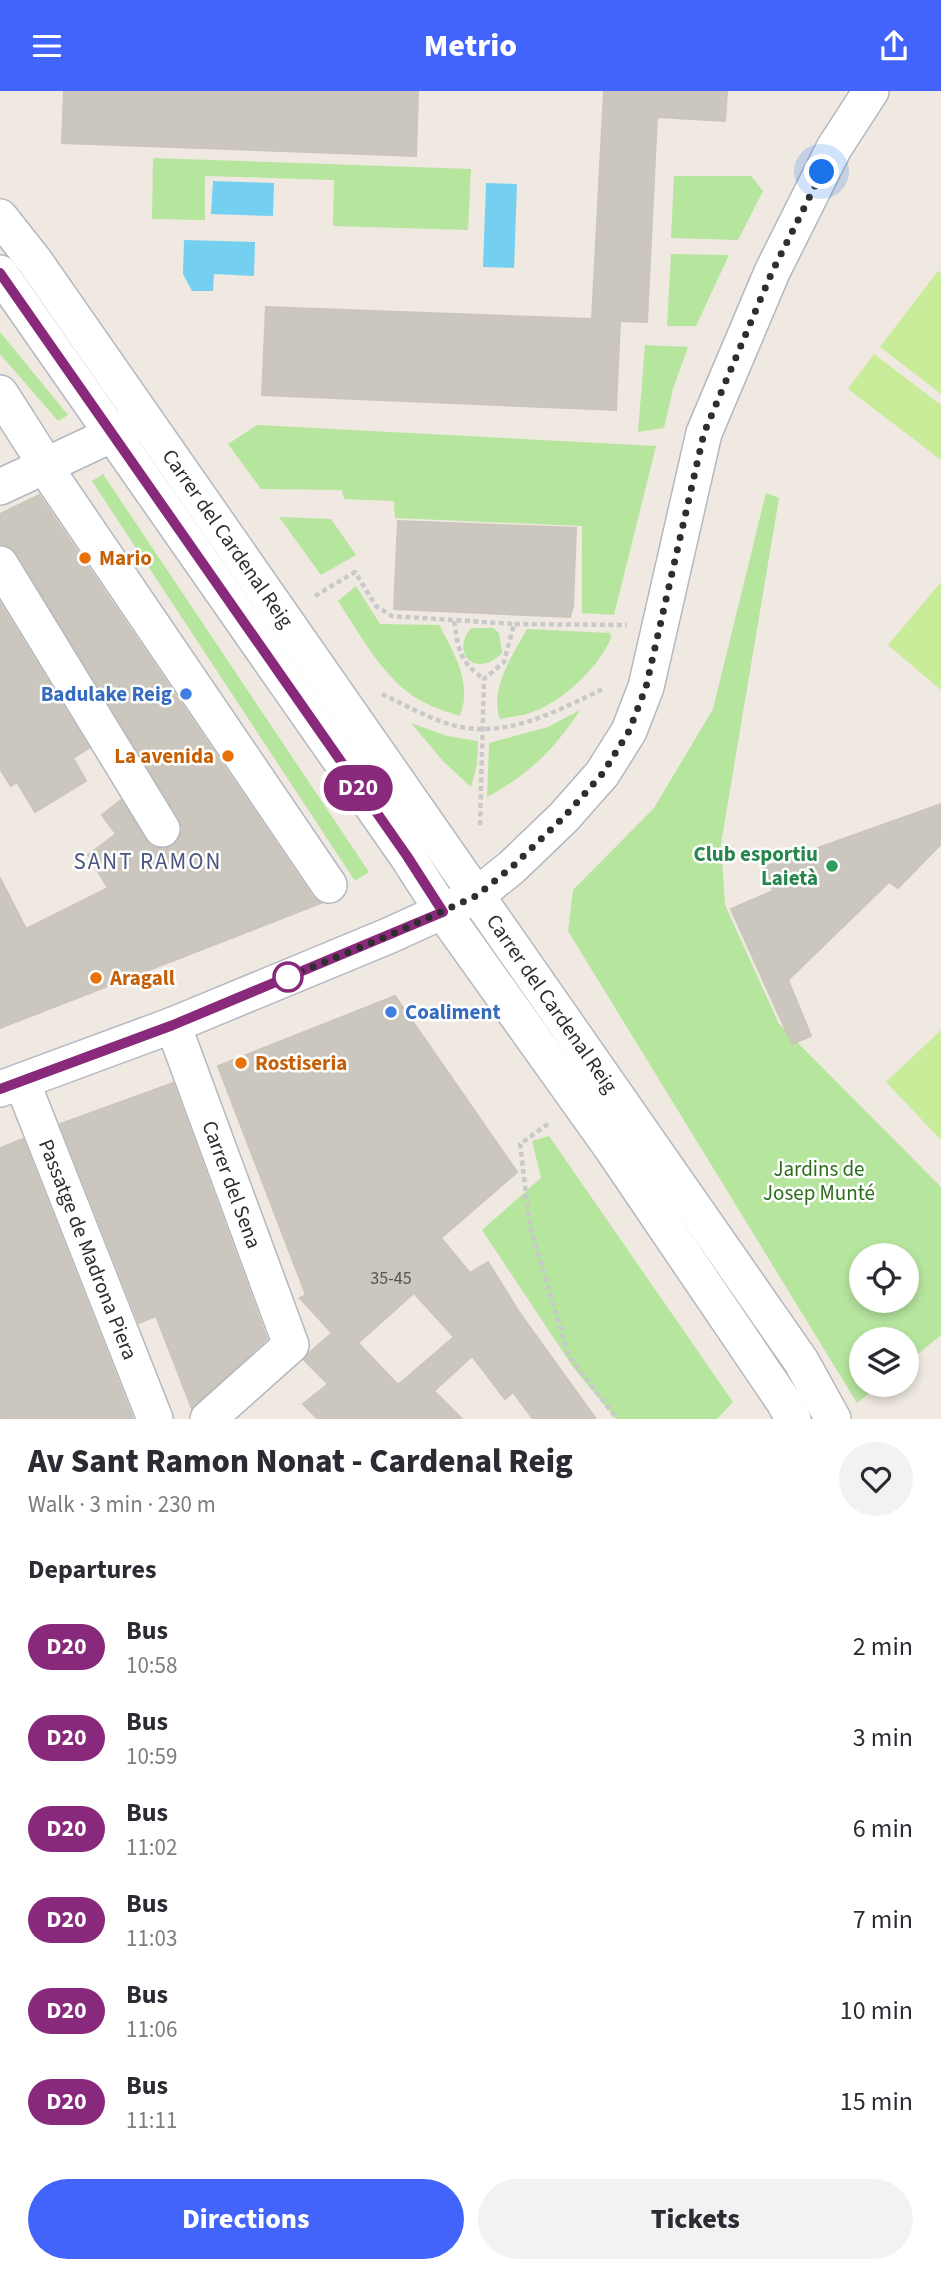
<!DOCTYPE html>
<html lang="en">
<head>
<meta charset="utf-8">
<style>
	body { margin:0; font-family:"Source Sans 3",sans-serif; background:#f2f2f3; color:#2b2b33; height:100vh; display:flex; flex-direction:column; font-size:26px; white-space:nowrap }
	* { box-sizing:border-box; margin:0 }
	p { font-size:23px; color:#7c7c81 }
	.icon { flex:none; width:38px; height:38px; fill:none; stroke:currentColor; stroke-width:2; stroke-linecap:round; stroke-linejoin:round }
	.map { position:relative; height:1328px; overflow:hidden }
	.panel { display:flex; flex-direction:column; background:#fff; flex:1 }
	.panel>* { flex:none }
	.badge { padding:0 14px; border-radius:23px; font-size:24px; line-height:46px }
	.fabs { position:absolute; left:849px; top:1152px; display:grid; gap:14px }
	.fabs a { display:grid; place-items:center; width:70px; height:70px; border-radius:50%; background:#fff; box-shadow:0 4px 10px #0003; font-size:35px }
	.you { position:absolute; width:35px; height:35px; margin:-18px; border:5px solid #fff; border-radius:50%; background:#1a73e8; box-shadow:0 0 0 10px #1a73e833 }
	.map>.badge { position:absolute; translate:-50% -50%; box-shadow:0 0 0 4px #fff }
	h2 { padding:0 28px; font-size:26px; line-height:63px }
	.round { display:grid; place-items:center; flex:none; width:74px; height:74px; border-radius:37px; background:#f2f2f3 }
	.head { display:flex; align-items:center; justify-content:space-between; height:119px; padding:0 28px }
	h1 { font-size:33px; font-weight:800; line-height:52px }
	.action { display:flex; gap:14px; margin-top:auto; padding:14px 28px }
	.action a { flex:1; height:80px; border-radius:42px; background:#4264fb; color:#fff; font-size:28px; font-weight:800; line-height:80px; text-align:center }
	.action a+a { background:#f2f2f3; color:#2b2b33 }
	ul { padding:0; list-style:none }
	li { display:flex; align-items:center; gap:21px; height:91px; padding:0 28px }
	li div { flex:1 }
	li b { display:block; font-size:26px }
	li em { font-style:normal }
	li .badge { min-width:77px; font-weight:700; text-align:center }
	header { display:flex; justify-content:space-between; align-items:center; height:91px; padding:0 28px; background:#4264fb; color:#fff; font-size:32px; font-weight:800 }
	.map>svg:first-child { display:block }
	.green { fill:#b6e59e; fill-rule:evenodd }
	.pitch { fill:#c9ec9a }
	.water { fill:#75cff0 }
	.building { fill:#cbc7bf; stroke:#cbc5ba; stroke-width:2; fill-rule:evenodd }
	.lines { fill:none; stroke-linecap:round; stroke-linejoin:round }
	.street-casing { stroke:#b4b7c1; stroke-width:38 }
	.path { stroke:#c9c9c9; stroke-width:4.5; stroke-dasharray:5 3.5; stroke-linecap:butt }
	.street { stroke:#fff; stroke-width:35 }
	.line-casing { stroke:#fff; stroke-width:16 }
	.line { stroke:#88297c; stroke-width:10 }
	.walk { stroke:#2e2e2e; stroke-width:7; stroke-dasharray:0 12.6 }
	.food-dot { fill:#e8710a; stroke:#fff; stroke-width:2.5 }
	.shop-dot { fill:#3f7fe0; stroke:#fff; stroke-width:2.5 }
	.leisure-dot { fill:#2e9e5b; stroke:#fff; stroke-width:2.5 }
	.stop-dot { fill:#fff; stroke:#88297c; stroke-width:3.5 }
	.labels { text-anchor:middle; stroke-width:5; stroke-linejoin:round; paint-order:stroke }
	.number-label { font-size:18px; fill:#555452 }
	.street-label { font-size:21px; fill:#2e2e2e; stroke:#fff }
	.food-label { font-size:21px; font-weight:bold; fill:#c56008; stroke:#fff; text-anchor:start }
	.shop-label { font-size:21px; font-weight:bold; fill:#366cbe; stroke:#fff; text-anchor:end }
	.leisure-label { font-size:21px; font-weight:bold; fill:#27864d; stroke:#fff; text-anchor:end }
	.park-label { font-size:21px; fill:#2c6e1b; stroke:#fff }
	.neighbourhood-label { font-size:23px; letter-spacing:2px; fill:#4d5680; stroke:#fff }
</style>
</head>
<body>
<header><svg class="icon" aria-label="menu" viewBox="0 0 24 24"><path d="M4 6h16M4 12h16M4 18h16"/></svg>Metrio<svg class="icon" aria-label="share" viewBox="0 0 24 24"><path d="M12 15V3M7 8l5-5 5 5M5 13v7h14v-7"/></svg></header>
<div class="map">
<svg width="941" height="1328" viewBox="0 0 941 1328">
	<rect width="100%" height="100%" fill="#efe9e1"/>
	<!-- green -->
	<g class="green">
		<path d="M 153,67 L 471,78 L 468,139 L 333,135 L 334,89 L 205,85 L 205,129 L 152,128 Z"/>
		<path d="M 674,85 L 751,85 L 763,100 L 738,149 L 671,147 Z"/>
		<path d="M 671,163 L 729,164 L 696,235 L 667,235 Z"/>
		<path d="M 0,241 L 68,324 L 58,330 L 0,263 Z"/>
		<path d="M 645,254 L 688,256 L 673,298 L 664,337 L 638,341 Z"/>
		<path d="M 257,334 L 656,355 L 614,524 L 582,522 L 582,435 L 395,427 L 394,410 L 344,408 L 342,399 L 261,398 L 228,353 Z"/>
		<path d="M 103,383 L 369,781 L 355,790 L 92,390 Z"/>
		<path d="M 766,402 L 779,407 L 721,753 L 725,814 L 779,933 L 941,1096 L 941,1244 L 907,1272 L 906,1248 L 861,1248 L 861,1293 L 880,1293 L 857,1312 L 568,840 L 573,799 L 654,717 L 713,618 ZM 861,1164 L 906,1164 L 906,1209 L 861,1209 Z"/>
		<path d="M 279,426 L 331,428 L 356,464 L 321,484 Z"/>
		<path d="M 356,495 L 380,533 L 439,534 C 454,562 473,593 460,625 C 441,619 420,612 405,599 C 377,576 358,540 338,510 Z"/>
		<path d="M 471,537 L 493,537 L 499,542 L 502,562 C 476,588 450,563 471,537 Z"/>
		<path d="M 527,538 L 610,542 L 611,547 C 598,578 560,613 527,623 C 519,625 509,626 500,628 C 489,599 513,563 527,538 Z"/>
		<path d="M 580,619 C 556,657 527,685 487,706 L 489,652 L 548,636 Z"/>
		<path d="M 411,632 L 447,645 L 478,650 L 477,673 L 471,696 L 443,670 Z"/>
		<path d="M 549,1045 L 733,1311 L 717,1328 L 616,1328 L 573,1276 L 482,1139 L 541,1087 L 532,1050 Z"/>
	</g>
	<!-- pitch -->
	<g class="pitch">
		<path d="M 938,180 L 941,182 L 941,303 L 880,256 Z"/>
		<path d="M 874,263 L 941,314 L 941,369 L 848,298 Z"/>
		<path d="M 941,491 L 941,599 L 888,554 Z"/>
		<path d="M 941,939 L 941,1049 L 886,991 Z"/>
	</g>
	<!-- water -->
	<g class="water">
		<path d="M 213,90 L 274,92 L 273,125 L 211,123 Z"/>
		<path d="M 486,92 L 517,93 L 514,177 L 483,176 Z"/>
		<path d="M 184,149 L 255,151 L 254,185 L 214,183 L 213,200 L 192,200 L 183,183 Z"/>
	</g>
	<!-- building -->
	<g class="building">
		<path d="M 64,0 L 418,0 L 416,65 L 62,52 Z"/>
		<path d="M 604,0 L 727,0 L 725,30 L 657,26 L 647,231 L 620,230 L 616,319 L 262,304 L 266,216 L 592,228 Z"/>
		<path d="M 39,404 L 312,805 L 321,812 L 0,937 L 0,787 L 26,838 L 108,797 L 88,764 L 116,743 L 102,724 L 121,709 L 145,748 L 153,756 L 163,758 L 173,755 L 179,748 L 182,738 L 179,728 L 17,463 L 9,455 L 0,453 L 0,423 Z"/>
		<path d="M 398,430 L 576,437 L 573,515 L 570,526 L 394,518 Z"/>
		<path d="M 0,512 L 89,657 L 73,667 L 86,690 L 35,721 L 17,691 L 11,695 L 0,678 Z"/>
		<path d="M 941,713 L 941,753 L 898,797 L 889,791 L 788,889 L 811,945 L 792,953 L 731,818 L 773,800 L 764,776 Z"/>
		<path d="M 395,905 L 517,1081 L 441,1147 L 470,1182 L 488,1171 L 519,1221 L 596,1328 L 533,1328 L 513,1301 L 505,1308 L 472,1265 L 434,1300 L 462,1328 L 318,1328 L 303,1313 L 328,1293 L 304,1269 L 309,1262 L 332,1242 L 300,1207 L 306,1204 L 218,975 ZM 414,1202 L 454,1246 L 398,1294 L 358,1252 Z"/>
		<path d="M 173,992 L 267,1248 L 192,1318 L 156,1225 L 139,1232 L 60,1033 Z"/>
		<path d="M 23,1048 L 133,1328 L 0,1328 L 0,1057 Z"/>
	</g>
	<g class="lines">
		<!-- street casing -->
		<g class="street-casing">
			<g id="street">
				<path id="s1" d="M 0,126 L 34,169 L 801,1270 L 833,1328"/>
				<path d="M 0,182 L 407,765 L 443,821 L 611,1056 L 784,1311 L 793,1328"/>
				<path d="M 0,302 L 37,360"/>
				<path d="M 51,385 L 329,794"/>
				<path d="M 0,396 L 132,334"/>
				<path d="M 0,473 L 162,738"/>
				<path id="s2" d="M 173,934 L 291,1254 L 208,1328"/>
				<path id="s3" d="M 22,991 L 155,1328"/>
				<path d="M 0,998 L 173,934 L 388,845 L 476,805 L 512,776 L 564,726 L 602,683 L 629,640 L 646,596 L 704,342 L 772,181 L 834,57 L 871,0"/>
			</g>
		</g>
		<!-- path -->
		<g class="path">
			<path d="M 315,505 L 355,481 L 376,515 L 392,525 L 514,533"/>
			<path d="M 454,530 C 459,560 459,570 484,588"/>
			<path d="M 382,603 C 403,613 424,625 446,632 C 502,651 554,621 603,598"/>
			<path d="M 480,734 L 484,588 L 504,571 L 514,533 L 627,534"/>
			<path d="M 548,1033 L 520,1053 L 530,1136 L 569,1265 L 617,1328"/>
		</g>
		<!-- street -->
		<use href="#street" class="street"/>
	</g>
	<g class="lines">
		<!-- line casing -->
		<g class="line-casing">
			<path id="line" d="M 0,182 L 407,765 L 443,821 L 173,934 L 0,998"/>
		</g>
		<!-- line -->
		<use href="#line" class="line"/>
		<!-- walk -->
		<path class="walk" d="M 288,886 L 283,888 L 388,845 L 476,805 L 512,776 L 564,726 L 603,682 L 629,640 L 646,596 L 704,342 L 772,181 L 822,81"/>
	</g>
	<!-- markers -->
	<g class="food-dot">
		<circle cx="85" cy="467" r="7"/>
		<circle cx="228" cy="665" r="7"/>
		<circle cx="96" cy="887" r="7"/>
		<circle cx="241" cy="972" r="7"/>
	</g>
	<g class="shop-dot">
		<circle cx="186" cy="603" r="7"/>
		<circle cx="391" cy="921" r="7"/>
	</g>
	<circle class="leisure-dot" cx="832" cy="775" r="7"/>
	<circle class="stop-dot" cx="288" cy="886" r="14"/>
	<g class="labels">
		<!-- number labels -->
		<g class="number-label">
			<text x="391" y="1193">35-45</text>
		</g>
		<!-- street labels -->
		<g class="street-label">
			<text dy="7" stroke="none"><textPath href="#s1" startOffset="394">Carrer del Cardenal Reig</textPath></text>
			<text dy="7" stroke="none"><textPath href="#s1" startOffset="961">Carrer del Cardenal Reig</textPath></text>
			<text dy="7" stroke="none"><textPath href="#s2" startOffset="170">Carrer del Sena</textPath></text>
			<text dy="7" stroke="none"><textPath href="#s3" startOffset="180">Passatge de Madrona Piera</textPath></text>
		</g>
		<!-- food labels -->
		<g class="food-label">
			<text x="99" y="474">Mario</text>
			<text x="214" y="672" text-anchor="end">La avenida</text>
			<text x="110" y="894">Aragall</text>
			<text x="255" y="979">Rostiseria</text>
		</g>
		<!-- shop labels -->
		<g class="shop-label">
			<text x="172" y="610">Badulake Reig</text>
			<text x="405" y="928" text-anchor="start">Coaliment</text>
		</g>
		<!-- leisure labels -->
		<g class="leisure-label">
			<text x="818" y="770">Club esportiu<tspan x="818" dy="24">Laietà</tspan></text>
		</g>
		<!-- park labels -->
		<g class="park-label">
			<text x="819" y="1085">Jardins de<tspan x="819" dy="24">Josep Munté</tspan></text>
		</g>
		<!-- neighbourhood labels -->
		<g class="neighbourhood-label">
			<text x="148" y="778">SANT RAMON</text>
		</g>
	</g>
</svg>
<div class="fabs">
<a><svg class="icon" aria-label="locate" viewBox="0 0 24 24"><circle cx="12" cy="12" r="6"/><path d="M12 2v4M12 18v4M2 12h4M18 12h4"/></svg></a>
<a><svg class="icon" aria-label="layers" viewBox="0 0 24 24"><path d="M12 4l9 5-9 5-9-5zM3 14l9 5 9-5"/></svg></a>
</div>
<div class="you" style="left:822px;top:81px"></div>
<b class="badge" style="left:358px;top:697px;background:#88297c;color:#fff">D20</b>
</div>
<section class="panel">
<div class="head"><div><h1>Av Sant Ramon Nonat - Cardenal Reig</h1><p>Walk · 3 min · 230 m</p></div><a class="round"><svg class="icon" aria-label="heart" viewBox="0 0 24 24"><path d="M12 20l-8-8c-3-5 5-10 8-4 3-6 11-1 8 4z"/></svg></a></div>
<h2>Departures</h2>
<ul>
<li><span class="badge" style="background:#88297c;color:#fff">D20</span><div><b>Bus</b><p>10:58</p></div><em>2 min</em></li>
<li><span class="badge" style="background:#88297c;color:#fff">D20</span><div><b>Bus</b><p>10:59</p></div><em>3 min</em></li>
<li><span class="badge" style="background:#88297c;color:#fff">D20</span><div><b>Bus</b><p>11:02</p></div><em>6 min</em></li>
<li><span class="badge" style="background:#88297c;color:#fff">D20</span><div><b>Bus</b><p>11:03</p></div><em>7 min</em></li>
<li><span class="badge" style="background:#88297c;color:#fff">D20</span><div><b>Bus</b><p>11:06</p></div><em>10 min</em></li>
<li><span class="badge" style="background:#88297c;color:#fff">D20</span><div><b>Bus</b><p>11:11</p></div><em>15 min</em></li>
</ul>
<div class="action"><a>Directions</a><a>Tickets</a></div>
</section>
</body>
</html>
